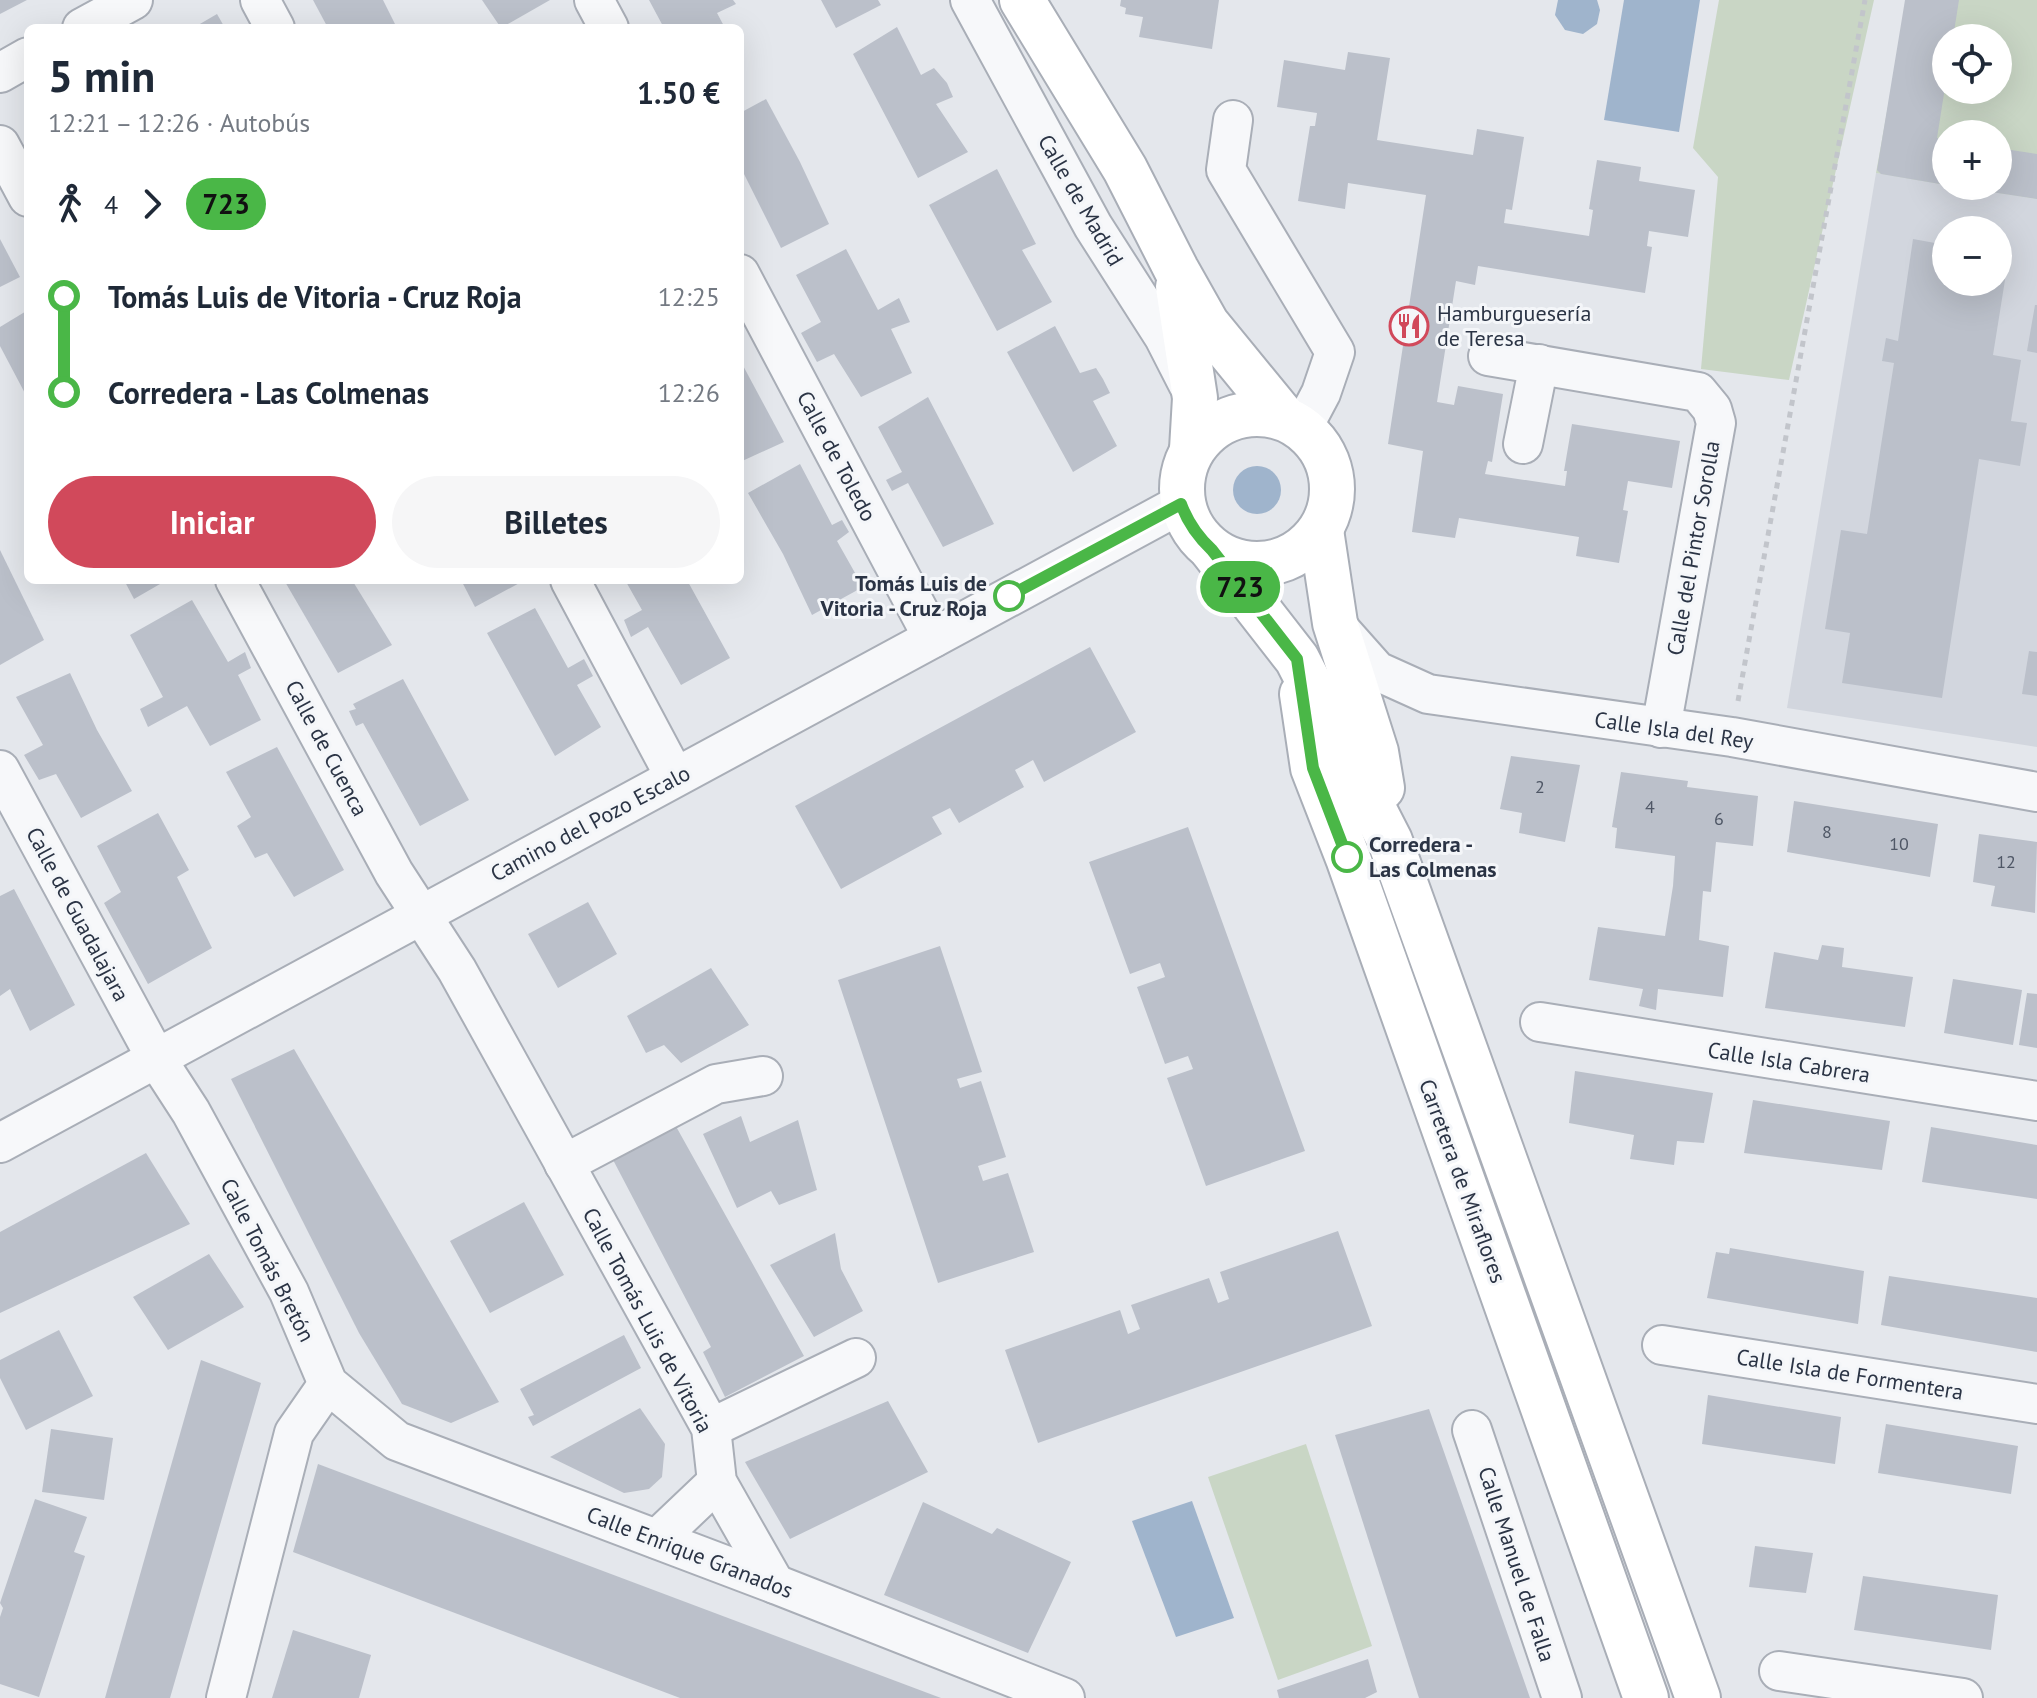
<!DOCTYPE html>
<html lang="es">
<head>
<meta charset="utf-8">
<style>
	body { margin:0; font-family:"PT Sans",sans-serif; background:#f6f6f7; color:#1f2937; height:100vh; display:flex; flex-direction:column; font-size:30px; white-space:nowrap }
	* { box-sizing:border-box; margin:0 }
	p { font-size:26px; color:#747a83 }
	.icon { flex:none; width:44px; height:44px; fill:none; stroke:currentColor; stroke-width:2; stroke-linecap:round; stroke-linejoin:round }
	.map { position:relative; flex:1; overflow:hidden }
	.panel { position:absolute; left:24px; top:24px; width:720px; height:560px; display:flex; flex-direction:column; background:#fff; border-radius:12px; box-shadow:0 8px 32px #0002 }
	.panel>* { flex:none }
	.badge { padding:0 16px; border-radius:26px; font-size:28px; line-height:52px }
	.fabs { position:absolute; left:1932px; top:24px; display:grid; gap:16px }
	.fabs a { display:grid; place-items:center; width:80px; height:80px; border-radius:50%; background:#fff; box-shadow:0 8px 32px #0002; font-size:40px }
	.map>.badge { position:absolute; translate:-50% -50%; box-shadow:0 0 0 4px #fff }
	.legs { display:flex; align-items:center; gap:12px; height:88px; padding:0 24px; font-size:26px }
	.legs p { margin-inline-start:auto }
	.overview { display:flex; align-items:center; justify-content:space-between; height:136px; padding:0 24px }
	h1 { font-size:44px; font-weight:800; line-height:60px }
	.primary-button { display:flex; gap:16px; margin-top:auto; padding:16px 24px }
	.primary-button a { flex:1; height:92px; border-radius:48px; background:#d1495b; color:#fff; font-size:32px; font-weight:800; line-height:92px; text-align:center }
	.primary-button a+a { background:#f6f6f7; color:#1f2937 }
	ul { padding:0 24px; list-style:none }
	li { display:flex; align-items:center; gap:28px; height:96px; font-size:30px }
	li i { display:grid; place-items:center; width:12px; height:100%; margin:0 10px; background:currentColor }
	li i::after { content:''; width:20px; height:20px; margin:-10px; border:6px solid; border-radius:50%; background:#fff }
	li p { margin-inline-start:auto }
	li:first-child i { background:linear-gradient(#0000 50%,currentColor 0) }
	li:last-child i { background:linear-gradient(currentColor 50%,#0000 0) }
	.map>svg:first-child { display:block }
	.built { fill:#d2d6de; fill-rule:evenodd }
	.green { fill:#c9d6c5; fill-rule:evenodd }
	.water { fill:#9fb4cc }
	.building { fill:#bbc0ca }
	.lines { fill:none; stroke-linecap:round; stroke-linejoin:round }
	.street-casing { stroke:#a9aeb7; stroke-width:42 }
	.secondary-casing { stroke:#a9aeb7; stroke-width:48 }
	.path { stroke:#c2c5cb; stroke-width:5; stroke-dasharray:6 6; stroke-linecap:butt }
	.street { stroke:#f7f8fa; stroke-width:38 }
	.secondary { stroke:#fff; stroke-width:44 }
	.line-1-casing { stroke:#fff; stroke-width:18 }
	.line-1 { stroke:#4ab747; stroke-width:12 }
	.stop-1-dot { fill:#fff; stroke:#4ab747; stroke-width:4 }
	.labels { text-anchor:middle; stroke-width:6; stroke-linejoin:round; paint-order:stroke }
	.number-label { font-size:18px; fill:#4f5766 }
	.street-label { font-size:22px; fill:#2b3445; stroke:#f4f6f9 }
	.poi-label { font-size:22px; fill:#2b3445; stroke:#f4f6f9; text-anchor:start }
	.stop-label { font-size:22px; font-weight:bold; fill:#2b3445; stroke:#f4f6f9; text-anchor:end }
</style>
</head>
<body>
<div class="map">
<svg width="2037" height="1698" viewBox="0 0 2037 1698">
	<rect width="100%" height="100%" fill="#e4e7ec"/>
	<!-- built -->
	<path class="built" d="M 1876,173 L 2037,199 L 2037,747 L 1787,708 ZM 1946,230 L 1998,230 L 1998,282 L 1946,282 Z"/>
	<!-- green -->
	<g class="green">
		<path d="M 1719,0 L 1874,0 L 1789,380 L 1701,369 L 1718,177 L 1693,148 Z"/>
		<path d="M 1907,0 L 2037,0 L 2037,199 L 1954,186 L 1998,186 L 1998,134 L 1946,134 L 1946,185 L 1876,173 ZM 1946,38 L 1998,38 L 1998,90 L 1946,90 Z"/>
		<path d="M 1306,1444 L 1372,1646 L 1278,1680 L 1208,1477 Z"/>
	</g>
	<!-- water -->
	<g class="water">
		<path d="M 1558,0 L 1597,0 L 1600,10 L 1597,24 L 1583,34 L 1565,30 L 1555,15 Z"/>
		<path d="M 1624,0 L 1700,0 L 1679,132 L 1604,120 Z"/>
		<circle cx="1257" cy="490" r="24"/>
		<path d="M 1192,1501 L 1234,1618 L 1176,1637 L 1132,1521 Z"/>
	</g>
	<!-- building -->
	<g class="building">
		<path d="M 0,0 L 27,0 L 0,14 Z"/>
		<path d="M 313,0 L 383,0 L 397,28 L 328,28 Z"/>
		<path d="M 482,0 L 550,0 L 501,28 Z"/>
		<path d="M 649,0 L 733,0 L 736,4 L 717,13 L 725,28 L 664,28 Z"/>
		<path d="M 821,0 L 878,0 L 881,5 L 836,28 Z"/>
		<path d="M 1121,0 L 1219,0 L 1212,49 L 1139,37 L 1143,17 L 1125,14 L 1126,8 L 1120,6 Z"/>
		<path d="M 1905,0 L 1959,0 L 1953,38 L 1946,38 L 1946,81 L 1937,138 L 1946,140 L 1946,185 L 1881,174 L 1877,170 Z"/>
		<path d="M 217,14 L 225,28 L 193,28 Z"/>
		<path d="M 897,27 L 921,75 L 934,68 L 947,83 L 953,97 L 936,104 L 968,152 L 918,178 L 853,54 Z"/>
		<path d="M 1348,52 L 1390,58 L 1377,140 L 1473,155 L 1477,129 L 1524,137 L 1512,210 L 1506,209 L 1504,223 L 1589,236 L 1593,210 L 1589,209 L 1597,160 L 1641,167 L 1639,181 L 1695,190 L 1688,237 L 1649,231 L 1647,246 L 1652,247 L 1645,293 L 1478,266 L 1475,285 L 1456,281 L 1437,402 L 1454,405 L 1458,386 L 1503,394 L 1492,462 L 1488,461 L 1485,474 L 1565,486 L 1567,471 L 1564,471 L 1572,424 L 1680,441 L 1672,488 L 1628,481 L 1623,510 L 1628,511 L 1619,563 L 1576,556 L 1579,537 L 1459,518 L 1455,538 L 1412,532 L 1423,451 L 1388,444 L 1426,195 L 1348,183 L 1345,209 L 1298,201 L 1310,126 L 1315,126 L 1317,113 L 1277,107 L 1284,60 L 1345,70 Z"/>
		<path d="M 766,99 L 800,162 L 829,224 L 781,248 L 740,166 L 740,113 Z"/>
		<path d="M 1998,148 L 2037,154 L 2037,199 L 1965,188 L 1998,186 Z"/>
		<path d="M 997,169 L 1036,244 L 1022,250 L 1052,302 L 997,331 L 929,205 Z"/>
		<path d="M 0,239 L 20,277 L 0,287 Z"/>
		<path d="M 1913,239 L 1946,245 L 1946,282 L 1998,282 L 1998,253 L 2009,255 L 1993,355 L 2021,360 L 2011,421 L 2027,423 L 2020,466 L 1979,459 L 1942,698 L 1842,683 L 1850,633 L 1825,629 L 1841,530 L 1867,534 L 1894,363 L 1882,361 L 1886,338 L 1898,341 Z"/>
		<path d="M 846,249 L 878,310 L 899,298 L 910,322 L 891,329 L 912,373 L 861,397 L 834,354 L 817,362 L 801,333 L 821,322 L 796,275 Z"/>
		<path d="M 2035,305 L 2037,305 L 2037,353 L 2027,351 Z"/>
		<path d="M 28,310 L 28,399 L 0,346 L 0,327 Z"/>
		<path d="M 1055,326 L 1080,373 L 1096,368 L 1103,379 L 1110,393 L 1093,401 L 1117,446 L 1073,472 L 1007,352 Z"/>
		<path d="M 740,360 L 784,442 L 740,462 Z"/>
		<path d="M 928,397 L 994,524 L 943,547 L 908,483 L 892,491 L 886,480 L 902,472 L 878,427 Z"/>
		<path d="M 800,464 L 832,525 L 842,520 L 849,532 L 837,541 L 863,587 L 812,615 L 783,554 L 748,493 Z"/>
		<path d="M 0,550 L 44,640 L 0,665 Z"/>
		<path d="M 124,580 L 167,580 L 134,599 Z"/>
		<path d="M 284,580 L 352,580 L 392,645 L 338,673 Z"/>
		<path d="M 461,580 L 525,580 L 475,607 Z"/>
		<path d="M 625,580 L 687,580 L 730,658 L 681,685 L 648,627 L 631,637 L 624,620 L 642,610 Z"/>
		<path d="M 192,600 L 228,662 L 245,652 L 251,668 L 238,675 L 261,720 L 210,746 L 187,706 L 148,727 L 140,709 L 163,697 L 130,635 Z"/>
		<path d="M 535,608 L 568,668 L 584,659 L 593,676 L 577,685 L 601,727 L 555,756 L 487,633 Z"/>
		<path d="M 1090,647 L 1136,732 L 1044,782 L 1033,760 L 1015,770 L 1024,787 L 959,823 L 950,808 L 932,817 L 942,834 L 841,889 L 795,806 Z"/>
		<path d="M 2029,651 L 2037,652 L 2037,696 L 2022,694 Z"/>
		<path d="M 70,673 L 97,730 L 132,791 L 81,818 L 56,774 L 39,780 L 24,755 L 43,745 L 16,697 Z"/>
		<path d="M 403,679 L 469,800 L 420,826 L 363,723 L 356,726 L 349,711 L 356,709 L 353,704 Z"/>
		<path d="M 277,747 L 344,870 L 294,897 L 267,853 L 255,858 L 237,826 L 251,817 L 226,772 Z"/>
		<path d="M 1511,756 L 1580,765 L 1565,842 L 1519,833 L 1522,813 L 1500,809 Z"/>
		<path d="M 1621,772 L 1688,781 L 1687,787 L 1758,796 L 1753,846 L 1716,842 L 1711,892 L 1703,891 L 1699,940 L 1729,946 L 1723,997 L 1658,989 L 1656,1010 L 1639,1006 L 1643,989 L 1589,980 L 1598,927 L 1665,936 L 1673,886 L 1675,856 L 1615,848 L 1617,828 L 1612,827 Z"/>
		<path d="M 1794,801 L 1938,824 L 1930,877 L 1787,852 Z"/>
		<path d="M 158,813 L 189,870 L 177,877 L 212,948 L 148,984 L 104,903 L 121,892 L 97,846 Z"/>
		<path d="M 1188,827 L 1305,1151 L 1206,1186 L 1167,1078 L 1193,1069 L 1188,1056 L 1165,1064 L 1137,987 L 1165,977 L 1160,963 L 1130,974 L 1089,862 Z"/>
		<path d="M 1979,834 L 2037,842 L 2035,913 L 1991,906 L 1995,886 L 1973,882 Z"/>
		<path d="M 14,889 L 75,1005 L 30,1031 L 10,989 L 0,996 L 0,896 Z"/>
		<path d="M 588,902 L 617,954 L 558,988 L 528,934 Z"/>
		<path d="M 1822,945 L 1844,948 L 1842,967 L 1913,977 L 1905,1027 L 1765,1008 L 1774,952 L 1818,960 Z"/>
		<path d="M 940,946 L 982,1072 L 957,1079 L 960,1088 L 981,1081 L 1006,1157 L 978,1166 L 983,1181 L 1008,1173 L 1034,1252 L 938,1283 L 838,980 Z"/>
		<path d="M 711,968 L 749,1025 L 681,1063 L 664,1045 L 646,1053 L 627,1016 Z"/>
		<path d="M 1953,979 L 2022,990 L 2013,1045 L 1944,1033 Z"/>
		<path d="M 2027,993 L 2037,994 L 2037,1048 L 2019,1045 Z"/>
		<path d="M 294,1049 L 499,1402 L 451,1423 L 402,1404 L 359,1333 L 231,1079 Z"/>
		<path d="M 1575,1071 L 1713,1093 L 1704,1143 L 1677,1141 L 1674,1165 L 1630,1159 L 1634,1135 L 1569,1123 Z"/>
		<path d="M 1753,1100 L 1890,1121 L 1882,1170 L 1744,1153 Z"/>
		<path d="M 741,1116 L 750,1142 L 798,1120 L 817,1190 L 779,1205 L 771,1191 L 737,1208 L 703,1134 Z"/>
		<path d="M 673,1121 L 804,1356 L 725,1397 L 703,1352 L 711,1347 L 611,1156 Z"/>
		<path d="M 1931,1127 L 2037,1145 L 2037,1199 L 1922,1182 Z"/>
		<path d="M 146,1153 L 190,1224 L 0,1313 L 0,1232 Z"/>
		<path d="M 524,1202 L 564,1275 L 490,1313 L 450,1241 Z"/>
		<path d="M 1338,1231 L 1372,1326 L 1038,1443 L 1005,1350 L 1120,1310 L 1128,1334 L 1140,1329 L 1131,1305 L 1209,1278 L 1218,1303 L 1229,1299 L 1220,1272 Z"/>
		<path d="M 835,1233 L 841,1269 L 863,1311 L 814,1337 L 770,1265 Z"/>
		<path d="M 1730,1248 L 1864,1271 L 1858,1324 L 1707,1298 L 1716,1252 L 1729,1254 Z"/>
		<path d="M 209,1254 L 244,1307 L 168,1350 L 133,1297 Z"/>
		<path d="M 1889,1276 L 2037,1298 L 2037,1352 L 1881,1325 Z"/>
		<path d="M 59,1330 L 93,1396 L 26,1430 L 0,1378 L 0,1360 Z"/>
		<path d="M 624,1335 L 641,1368 L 533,1426 L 528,1417 L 534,1415 L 520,1389 Z"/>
		<path d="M 201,1360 L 261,1383 L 170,1698 L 105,1698 Z"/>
		<path d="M 1708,1395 L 1841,1417 L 1835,1464 L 1702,1444 Z"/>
		<path d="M 888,1401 L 928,1472 L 790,1539 L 745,1462 Z"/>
		<path d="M 640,1408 L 665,1444 L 662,1477 L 649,1489 L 624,1493 L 550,1457 Z"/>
		<path d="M 1429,1409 L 1530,1698 L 1419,1698 L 1335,1435 Z"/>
		<path d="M 1886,1424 L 2018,1446 L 2011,1494 L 1878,1473 Z"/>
		<path d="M 51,1429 L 113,1438 L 104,1500 L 42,1492 Z"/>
		<path d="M 318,1464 L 941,1698 L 680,1698 L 293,1552 Z"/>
		<path d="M 35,1499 L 87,1517 L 74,1552 L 85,1556 L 39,1697 L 0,1684 L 0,1617 L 3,1608 L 0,1603 Z"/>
		<path d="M 923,1502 L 992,1534 L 997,1528 L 1071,1562 L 1028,1653 L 884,1595 Z"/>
		<path d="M 1755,1546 L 1813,1553 L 1806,1593 L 1749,1587 Z"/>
		<path d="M 1863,1576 L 1998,1595 L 1991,1650 L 1854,1630 Z"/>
		<path d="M 293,1630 L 371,1655 L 359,1698 L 272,1698 Z"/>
		<path d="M 1368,1659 L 1377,1692 L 1365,1698 L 1279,1698 L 1277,1690 Z"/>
	</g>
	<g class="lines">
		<!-- street casing -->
		<g class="street-casing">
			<g id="street">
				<path d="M 260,0 L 275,28"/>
				<path d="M 594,0 L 609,28"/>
				<path d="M 970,0 L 1093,226 L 1164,337 L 1188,384"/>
				<path d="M 82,28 L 133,0"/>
				<path d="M 0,73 L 28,57"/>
				<path d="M 1233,120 L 1226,170 L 1335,352 L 1321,393 L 1302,429"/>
				<path d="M 0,145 L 28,197"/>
				<path d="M 740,274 L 933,638"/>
				<path d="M 1488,356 L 1698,392 L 1712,409 L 1716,423 L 1661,728"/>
				<path d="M 1523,444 L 1539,364"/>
				<path d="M 235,580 L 394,873 L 457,970 L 711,1428 L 717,1482 L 775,1584"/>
				<path d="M 570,580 L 675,777"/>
				<path d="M 1337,626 L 1377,671 L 1428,694 L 1732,737 L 2037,792"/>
				<path d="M 0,770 L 156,1058 L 191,1112 L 289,1292 L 328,1384 L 397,1441 L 775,1584 L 1065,1698"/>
				<path d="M 1540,1022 L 2037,1101"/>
				<path d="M 0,1143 L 1181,504"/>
				<path d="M 564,1164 L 716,1084 L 763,1076"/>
				<path d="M 1662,1345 L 2037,1404"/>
				<path d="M 711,1428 L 856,1358"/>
				<path d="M 1472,1430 L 1562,1698"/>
				<path d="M 657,1539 L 717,1482"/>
				<path d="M 1779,1671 L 1963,1698"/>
				<path d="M 226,1698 L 294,1433 L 328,1384"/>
			</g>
		</g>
		<!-- secondary casing -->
		<g class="secondary-casing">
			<g id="secondary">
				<path d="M 1022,0 L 1125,169 L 1176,269 L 1207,324 L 1284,418"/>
				<path d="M 1178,287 L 1195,398 L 1192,449"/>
				<circle cx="1257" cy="489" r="75"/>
				<path d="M 1321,530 L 1335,623 L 1376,752 L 1382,788"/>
				<path d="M 1212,550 L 1297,659 L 1390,841 L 1698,1698"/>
				<path d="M 1302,694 L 1313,768 L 1348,858 L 1646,1698"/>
			</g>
		</g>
		<!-- path -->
		<path class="path" d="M 1738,701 L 1865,0"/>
		<!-- street -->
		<use href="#street" class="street"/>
		<!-- secondary -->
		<use href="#secondary" class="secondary"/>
	</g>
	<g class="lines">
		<!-- line-1 casing -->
		<g class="line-1-casing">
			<path id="line-1" d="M 1009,596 L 1181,504 C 1188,523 1197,536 1212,550 L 1297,659 L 1313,768 L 1347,857"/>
		</g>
		<!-- line-1 -->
		<use href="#line-1" class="line-1"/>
	</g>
	<!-- icons -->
	<defs>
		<g id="restaurant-ring" transform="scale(2)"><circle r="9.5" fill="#f4f6f9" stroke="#d1495b" stroke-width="1.5"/><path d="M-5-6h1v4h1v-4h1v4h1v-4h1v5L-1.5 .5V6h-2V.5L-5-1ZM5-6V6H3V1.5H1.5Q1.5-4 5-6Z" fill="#d1495b"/></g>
	</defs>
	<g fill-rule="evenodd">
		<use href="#restaurant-ring" x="1409" y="326"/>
	</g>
	<!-- markers -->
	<g class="stop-1-dot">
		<circle cx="1009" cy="596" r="14"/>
		<circle cx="1347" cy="857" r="14"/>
	</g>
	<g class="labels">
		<!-- number labels -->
		<g class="number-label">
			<text x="1540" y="793">2</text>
			<text x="1650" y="813">4</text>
			<text x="1719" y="825">6</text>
			<text x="1827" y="838">8</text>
			<text x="1899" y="850">10</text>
			<text x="2006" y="868">12</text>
		</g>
		<!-- street labels -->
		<g class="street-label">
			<text transform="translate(1081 200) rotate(60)" y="8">Calle de Madrid</text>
			<text transform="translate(837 456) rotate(62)" y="8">Calle de Toledo</text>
			<text transform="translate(1693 548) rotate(-80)" y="8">Calle del Pintor Sorolla</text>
			<text transform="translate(1674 730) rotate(8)" y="8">Calle Isla del Rey</text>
			<text transform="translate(327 748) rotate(62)" y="8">Calle de Cuenca</text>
			<text transform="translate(590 823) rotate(-28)" y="8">Camino del Pozo Escalo</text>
			<text transform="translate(78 914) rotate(62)" y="8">Calle de Guadalajara</text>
			<text transform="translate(1789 1062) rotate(9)" y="8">Calle Isla Cabrera</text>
			<text transform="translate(1463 1181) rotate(70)" y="8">Carretera de Miraflores</text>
			<text transform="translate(268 1260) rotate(63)" y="8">Calle Tomás Bretón</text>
			<text transform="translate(648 1320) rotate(62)" y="8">Calle Tomás Luis de Vitoria</text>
			<text transform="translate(1850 1374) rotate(9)" y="8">Calle Isla de Formentera</text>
			<text transform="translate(690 1552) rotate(21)" y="8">Calle Enrique Granados</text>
			<text transform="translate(1517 1564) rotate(72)" y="8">Calle Manuel de Falla</text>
		</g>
		<!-- poi labels -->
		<g class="poi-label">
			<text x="1437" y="321">Hamburguesería<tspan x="1437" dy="25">de Teresa</tspan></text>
		</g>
		<!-- stop labels -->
		<g class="stop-label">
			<text x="987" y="591">Tomás Luis de<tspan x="987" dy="25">Vitoria - Cruz Roja</tspan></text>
			<text x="1369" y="852" text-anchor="start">Corredera -<tspan x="1369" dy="25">Las Colmenas</tspan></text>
		</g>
	</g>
</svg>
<div class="fabs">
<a><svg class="icon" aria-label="locate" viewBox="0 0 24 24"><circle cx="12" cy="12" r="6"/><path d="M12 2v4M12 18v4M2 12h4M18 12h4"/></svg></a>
<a>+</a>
<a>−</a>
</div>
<b class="badge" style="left:1240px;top:587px;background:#4ab747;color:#111">723</b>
<section class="panel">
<div class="overview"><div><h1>5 min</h1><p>12:21 – 12:26 · Autobús</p></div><b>1.50 €</b></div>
<div class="legs"><svg class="icon" aria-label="walk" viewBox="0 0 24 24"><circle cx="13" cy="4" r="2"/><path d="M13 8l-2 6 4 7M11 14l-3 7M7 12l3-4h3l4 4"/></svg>4<svg class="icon" aria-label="forward" viewBox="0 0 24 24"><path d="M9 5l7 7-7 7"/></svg><b class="badge" style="background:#4ab747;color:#111">723</b></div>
<ul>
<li><i style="color:#4ab747"></i><b>Tomás Luis de Vitoria - Cruz Roja</b><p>12:25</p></li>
<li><i style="color:#4ab747"></i><b>Corredera - Las Colmenas</b><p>12:26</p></li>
</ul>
<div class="primary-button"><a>Iniciar</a><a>Billetes</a></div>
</section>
</div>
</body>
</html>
